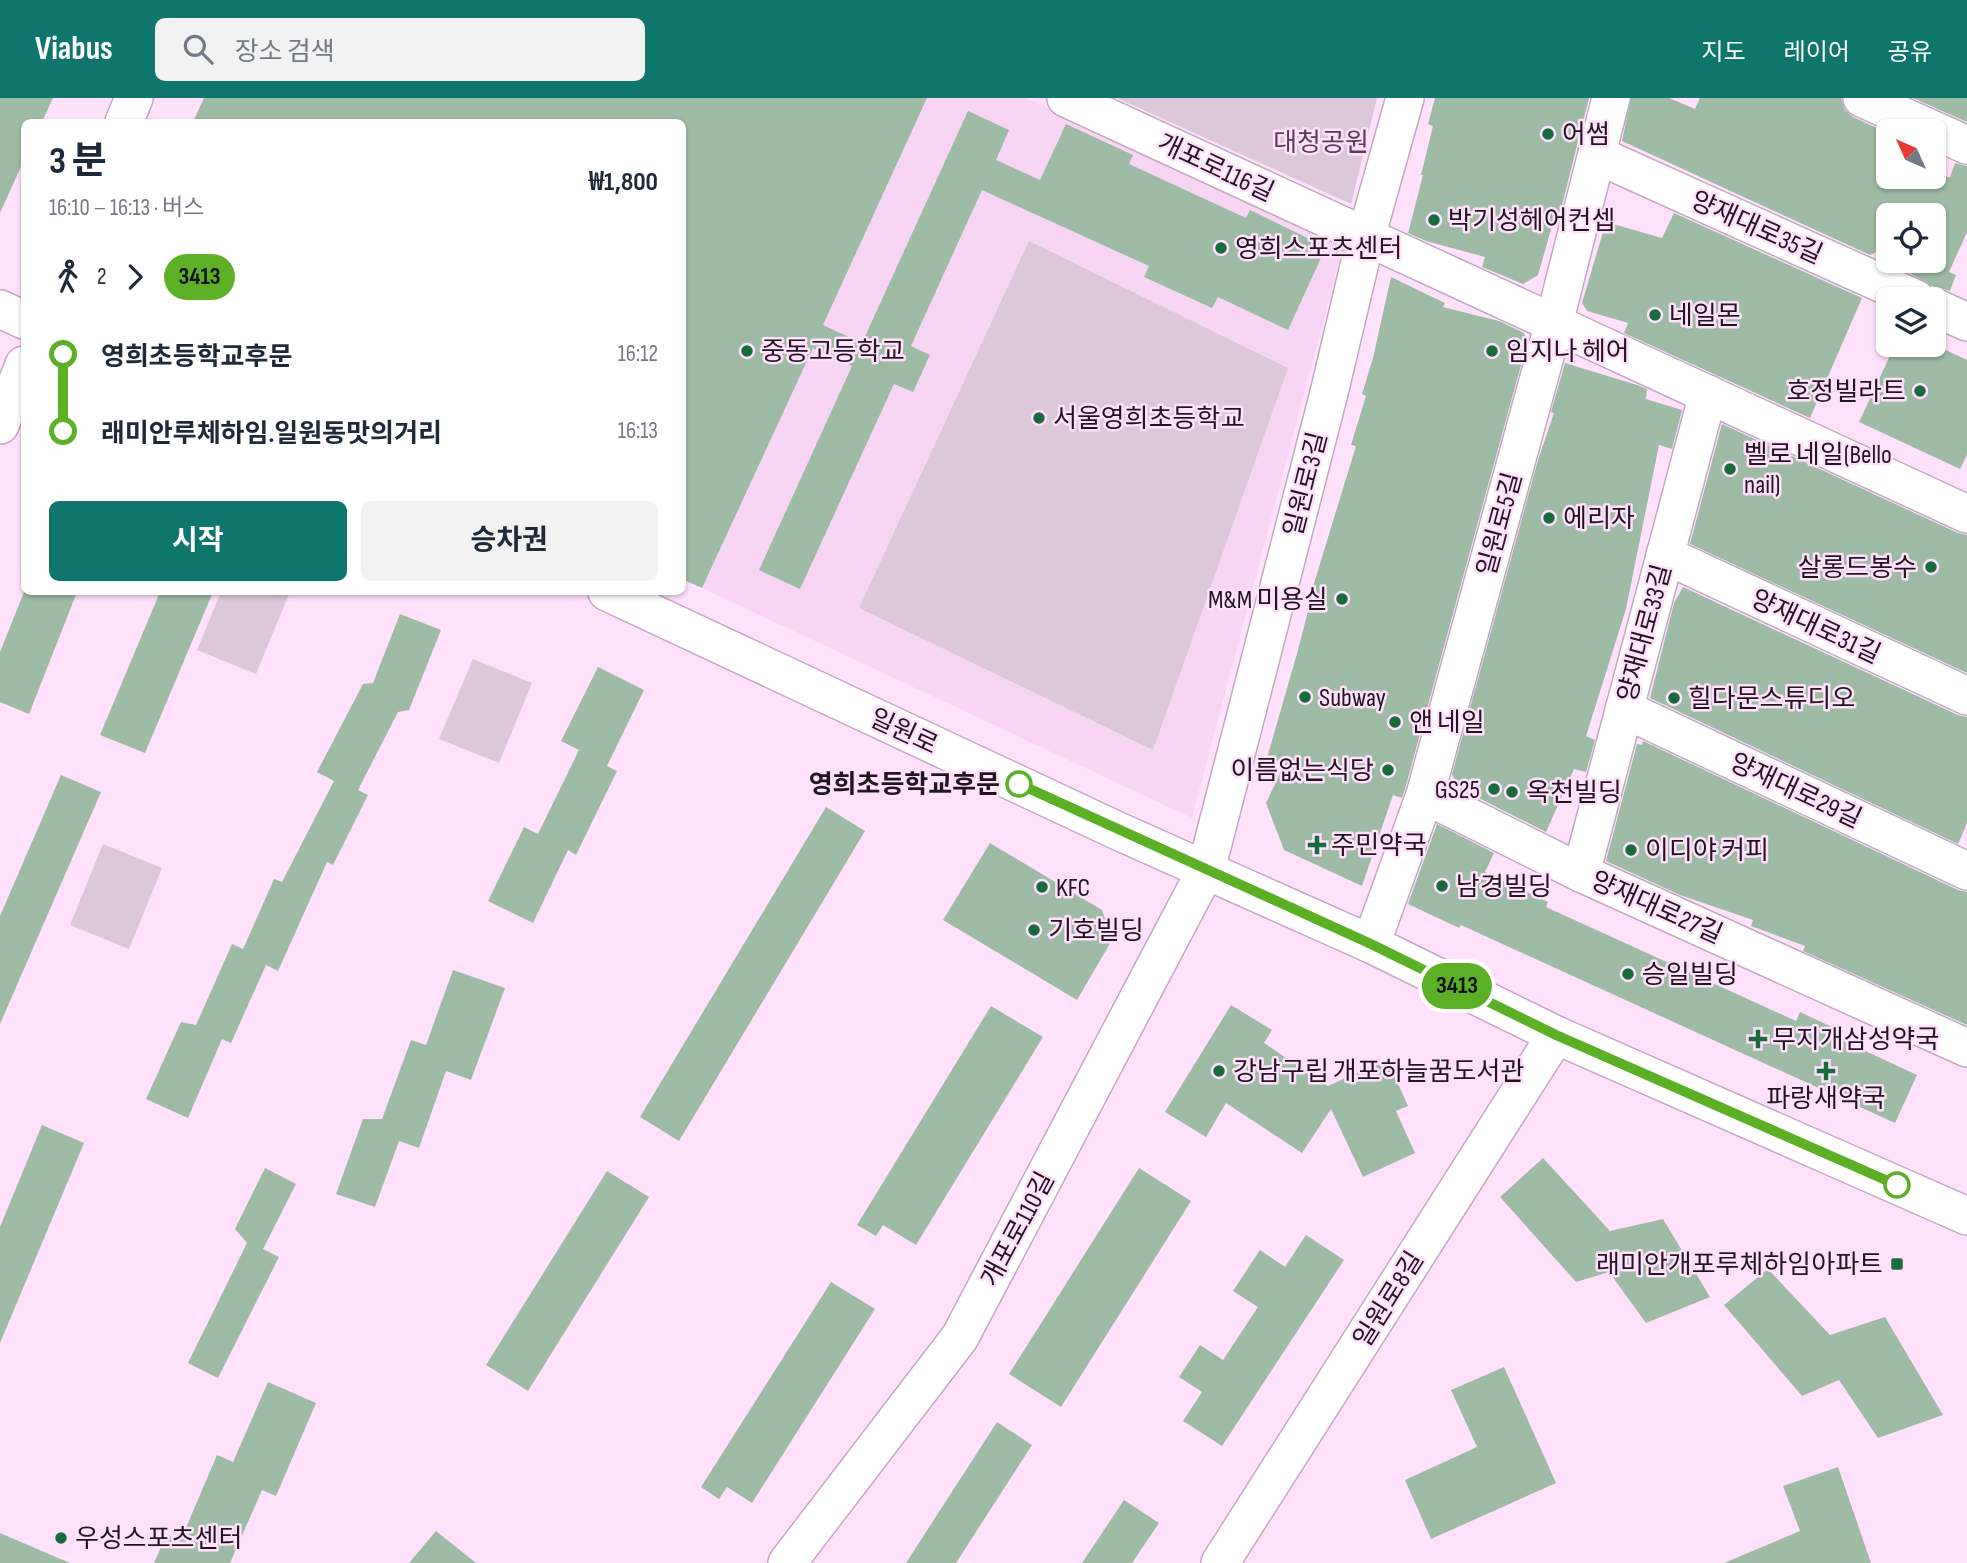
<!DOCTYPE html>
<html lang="ko">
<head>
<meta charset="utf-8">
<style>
	body { margin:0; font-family:"Sofia Sans Condensed","Noto Sans KR",sans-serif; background:#f2f2f3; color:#1f2937; height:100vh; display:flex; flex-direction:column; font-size:26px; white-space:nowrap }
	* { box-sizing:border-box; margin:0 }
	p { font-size:23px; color:#747a83 }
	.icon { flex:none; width:38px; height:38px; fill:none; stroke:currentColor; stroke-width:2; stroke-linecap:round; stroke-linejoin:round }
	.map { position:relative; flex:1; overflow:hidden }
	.details { position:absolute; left:21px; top:21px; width:665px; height:476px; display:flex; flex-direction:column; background:#fff; border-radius:10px; box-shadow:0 2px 5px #0004 }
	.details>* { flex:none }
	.badge { padding:0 14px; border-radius:23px; font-size:24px; line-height:46px }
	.needle { width:46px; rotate:315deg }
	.fabs { position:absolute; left:1876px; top:21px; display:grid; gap:14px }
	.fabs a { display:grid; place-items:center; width:70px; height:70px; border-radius:10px; background:#fff; box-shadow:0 2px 5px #0004; font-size:35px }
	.map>.badge { position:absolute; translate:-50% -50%; box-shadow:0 0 0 4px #fff }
	.legs { display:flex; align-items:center; gap:10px; height:77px; padding:0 28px; font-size:23px }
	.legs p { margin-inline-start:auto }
	.head { display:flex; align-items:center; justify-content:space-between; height:119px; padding:0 28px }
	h1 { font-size:38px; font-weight:700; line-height:52px }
	.primary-button { display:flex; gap:14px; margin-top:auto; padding:14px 28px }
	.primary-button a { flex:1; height:80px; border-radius:10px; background:#0f766e; color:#fff; font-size:28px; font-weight:700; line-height:80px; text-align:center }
	.primary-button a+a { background:#f2f2f3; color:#1f2937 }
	ul { padding:0 28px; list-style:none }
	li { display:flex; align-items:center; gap:24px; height:77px; font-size:26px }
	li i { display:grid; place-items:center; width:10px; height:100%; margin:0 9px; background:currentColor }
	li i::after { content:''; width:18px; height:18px; margin:-9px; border:5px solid; border-radius:50%; background:#fff }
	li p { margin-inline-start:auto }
	li:first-child i { background:linear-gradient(#0000 50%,currentColor 0) }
	li:last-child i { background:linear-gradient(currentColor 50%,#0000 0) }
	header { display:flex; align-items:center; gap:42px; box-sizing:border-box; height:98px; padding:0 35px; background:#0f766e; color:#fff }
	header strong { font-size:33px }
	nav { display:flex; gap:38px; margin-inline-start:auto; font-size:24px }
	.search { width:490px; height:63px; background:#f2f2f3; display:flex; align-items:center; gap:18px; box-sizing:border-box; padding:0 24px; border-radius:10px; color:#747a83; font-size:26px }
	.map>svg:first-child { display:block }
	.built { fill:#f9d5f5 }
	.green { fill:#dcc8d9 }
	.building { fill:#9ebba6 }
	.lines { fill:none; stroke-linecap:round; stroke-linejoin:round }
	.minor-casing { stroke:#c5a9c2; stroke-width:40 }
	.minor { stroke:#fff; stroke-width:37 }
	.line-1-casing { stroke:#fff; stroke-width:16 }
	.line-1 { stroke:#5bb025; stroke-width:10 }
	.poi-dot { fill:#186b3c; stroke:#ffe1fb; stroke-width:2.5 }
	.stop-1-dot { fill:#fff; stroke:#5bb025; stroke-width:3.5 }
	.labels { text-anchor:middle; stroke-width:5; stroke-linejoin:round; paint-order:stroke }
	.poi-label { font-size:26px; fill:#211620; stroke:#ffe1fb; text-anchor:start }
	.park-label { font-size:26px; fill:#5e395b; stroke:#ffe1fb }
	.street-label { font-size:26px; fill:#211620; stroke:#ffe1fb }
	.stop-label { font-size:26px; font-weight:bold; fill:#211620; stroke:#ffe1fb; text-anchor:end }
</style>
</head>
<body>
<header>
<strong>Viabus</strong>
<div class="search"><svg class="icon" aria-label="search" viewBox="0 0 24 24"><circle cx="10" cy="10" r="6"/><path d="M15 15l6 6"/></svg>장소 검색</div>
<nav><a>지도</a><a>레이어</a><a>공유</a></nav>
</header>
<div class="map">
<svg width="1967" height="1465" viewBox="0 0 1967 1465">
	<rect width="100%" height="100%" fill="#ffe1fb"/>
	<!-- built -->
	<path class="built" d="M 927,0 L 1026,0 L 1343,149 L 1192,720 L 702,490 Z"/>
	<!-- green -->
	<g class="green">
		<path d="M 1117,0 L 1377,0 L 1351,106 Z"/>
		<path d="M 1029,143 L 1288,270 L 1153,652 L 859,510 Z"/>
		<path d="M 221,494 L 284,494 L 289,496 L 256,576 L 197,552 Z"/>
		<path d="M 473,561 L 532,585 L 499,665 L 439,641 Z"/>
		<path d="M 103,746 L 162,770 L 129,851 L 70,827 Z"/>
	</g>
	<!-- building -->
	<g class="building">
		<path d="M 0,0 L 53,0 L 42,24 L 24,24 L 24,62 L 0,115 Z"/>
		<path d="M 204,0 L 927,0 L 823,227 L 862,245 L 968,13 L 1009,32 L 996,62 L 1040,82 L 1066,26 L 1133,57 L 1129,66 L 1246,120 L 1250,112 L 1326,149 L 1288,232 L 1218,199 L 1212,210 L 1144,179 L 1149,168 L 982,92 L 911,248 L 930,257 L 913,294 L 894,286 L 800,491 L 759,472 L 852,268 L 813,250 L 702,490 L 682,481 L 682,24 L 193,24 Z"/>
		<path d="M 1435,0 L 1589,0 L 1560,115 L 1556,114 L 1538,177 L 1523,186 L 1482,169 L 1485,159 L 1426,143 L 1408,135 L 1423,77 L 1421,77 L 1433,28 L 1428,26 Z"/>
		<path d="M 1631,0 L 1669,0 L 1695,11 L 1700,0 L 1841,0 L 1845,12 L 1853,19 L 1888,35 L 1888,79 L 1950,79 L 1955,65 L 1967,68 L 1967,134 L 1949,174 L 1956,177 L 1950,193 L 1932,188 L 1910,175 L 1915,163 L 1934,163 L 1934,117 L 1888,117 L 1888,150 L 1870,157 L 1622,43 Z"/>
		<path d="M 1913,0 L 1967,0 L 1967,24 Z"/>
		<path d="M 1674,115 L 1862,200 L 1810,320 L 1624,235 L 1628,225 L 1587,213 L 1582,205 L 1606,124 L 1662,140 Z"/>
		<path d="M 1391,179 L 1445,205 L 1443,209 L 1499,223 L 1524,235 L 1527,245 L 1405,691 L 1402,700 L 1393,697 L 1362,788 L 1284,752 L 1266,705 L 1285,665 L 1267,660 L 1296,559 L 1310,506 L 1308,505 L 1356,348 L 1351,347 L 1366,298 L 1362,296 L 1373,260 Z"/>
		<path d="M 1895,247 L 1935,247 L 1967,262 L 1967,357 L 1960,371 L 1859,324 Z"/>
		<path d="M 1565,265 L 1637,287 L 1647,291 L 1646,301 L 1682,312 L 1672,351 L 1659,347 L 1626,511 L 1586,638 L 1595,642 L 1586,674 L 1574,671 L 1546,734 L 1459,690 L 1452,676 L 1538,362 L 1554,315 L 1551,314 Z"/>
		<path d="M 1722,326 L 1958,435 L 1967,437 L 1967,575 L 1690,446 Z"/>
		<path d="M 1683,489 L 1958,617 L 1967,619 L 1967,725 L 1958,746 L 1650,600 L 1674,505 Z"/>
		<path d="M 24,494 L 77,494 L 29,616 L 0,604 L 0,554 Z"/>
		<path d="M 160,494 L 213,494 L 145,655 L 100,637 Z"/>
		<path d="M 400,516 L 441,532 L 409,612 L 398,614 L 358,692 L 368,697 L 333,767 L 327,764 L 278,873 L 266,867 L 231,945 L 222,941 L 188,1020 L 146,1001 L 181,924 L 196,927 L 232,846 L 243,851 L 274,781 L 282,784 L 334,683 L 317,674 L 363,586 L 373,585 Z"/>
		<path d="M 598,569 L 644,592 L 607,668 L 617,673 L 576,757 L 568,752 L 533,825 L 488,803 L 524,729 L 538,736 L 579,652 L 561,643 Z"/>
		<path d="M 1643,643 L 1958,792 L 1967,794 L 1967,927 L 1803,853 L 1805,848 L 1751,828 L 1753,822 L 1680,797 L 1606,763 L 1637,646 L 1642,647 Z"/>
		<path d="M 61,677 L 101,694 L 0,926 L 0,818 Z"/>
		<path d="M 826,709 L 865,733 L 679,1043 L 640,1019 Z"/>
		<path d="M 1437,726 L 1494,755 L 1485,774 L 1548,804 L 1546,809 L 1796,923 L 1800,914 L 1834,930 L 1831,937 L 1917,977 L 1895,1025 L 1461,827 L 1459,830 L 1408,806 Z"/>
		<path d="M 990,745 L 1102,812 L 1112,842 L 1077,902 L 943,822 Z"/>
		<path d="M 453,872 L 505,890 L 471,982 L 446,973 L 419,1050 L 399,1043 L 375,1109 L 336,1096 L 363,1021 L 382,1021 L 411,942 L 426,947 Z"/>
		<path d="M 1231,907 L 1272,932 L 1264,945 L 1328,988 L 1387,961 L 1408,1008 L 1396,1013 L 1415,1055 L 1363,1079 L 1331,1011 L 1302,1055 L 1226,1005 L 1206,1039 L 1165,1014 Z"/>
		<path d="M 991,908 L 1043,939 L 916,1147 L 883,1127 L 876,1138 L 857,1127 Z"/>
		<path d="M 42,1027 L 84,1045 L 0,1245 L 0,1129 Z"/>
		<path d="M 1543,1060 L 1610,1133 L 1663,1121 L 1710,1199 L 1646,1225 L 1609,1174 L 1576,1184 L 1500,1099 Z"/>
		<path d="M 265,1070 L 296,1086 L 263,1151 L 279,1159 L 218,1280 L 188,1265 L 247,1145 L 235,1131 Z"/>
		<path d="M 1139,1070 L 1191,1103 L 1061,1309 L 1009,1276 Z"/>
		<path d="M 607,1073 L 649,1099 L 528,1293 L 486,1267 Z"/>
		<path d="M 1306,1137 L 1344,1162 L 1222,1348 L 1183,1323 L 1202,1294 L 1179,1279 L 1200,1247 L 1223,1262 L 1258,1209 L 1233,1193 L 1260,1152 L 1285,1169 Z"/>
		<path d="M 1768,1171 L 1830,1237 L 1885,1219 L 1943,1317 L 1878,1340 L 1839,1282 L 1802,1298 L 1724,1207 Z"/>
		<path d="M 831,1184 L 875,1211 L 752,1405 L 727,1389 L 719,1401 L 701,1389 Z"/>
		<path d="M 1504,1269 L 1556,1385 L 1431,1441 L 1405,1382 L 1477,1349 L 1451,1292 Z"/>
		<path d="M 268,1284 L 316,1305 L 276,1398 L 262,1392 L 230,1465 L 154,1465 L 166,1438 L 182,1439 L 217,1357 L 233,1364 Z"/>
		<path d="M 997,1324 L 1032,1347 L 956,1465 L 906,1465 Z"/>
		<path d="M 1838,1369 L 1871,1465 L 1724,1465 L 1800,1433 L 1783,1388 Z"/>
		<path d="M 1124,1402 L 1159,1425 L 1132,1465 L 1082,1465 Z"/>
		<path d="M 436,1433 L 476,1465 L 409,1465 Z"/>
		<path d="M 0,1435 L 70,1465 L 0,1465 Z"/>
	</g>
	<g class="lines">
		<!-- minor casing -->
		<g class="minor-casing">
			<g id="minor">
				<path d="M 1066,0 L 1967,416"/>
				<path d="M 1862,0 L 1967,47"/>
				<path d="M 124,24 L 134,0"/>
				<path d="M 1597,57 L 1916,201"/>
				<path d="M 1934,209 L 1967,224"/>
				<path d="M 0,211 L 24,222"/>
				<path d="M 0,327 L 24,267"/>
				<path d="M 1665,457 L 1967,598"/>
				<path d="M 607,494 L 1118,733 L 1371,846 L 1556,937 L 1967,1118"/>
				<path d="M 1624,611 L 1967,773"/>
				<path d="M 1425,697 L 1581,775 L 1967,950"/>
				<path d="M 1581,775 L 1708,296"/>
				<path d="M 1371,846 L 1425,697 L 1554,225 L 1611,0"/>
				<path d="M 787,1465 L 960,1239 L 1206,772 L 1329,295 L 1366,139 L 1405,0"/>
				<path d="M 1220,1465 L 1556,937"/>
			</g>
		</g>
		<!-- minor -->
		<use href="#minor" class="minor"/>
	</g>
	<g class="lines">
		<!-- line-1 casing -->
		<g class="line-1-casing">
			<path id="line-1" d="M 1019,686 L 1371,846 L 1556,937 L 1897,1087"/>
		</g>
		<!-- line-1 -->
		<use href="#line-1" class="line-1"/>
	</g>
	<!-- markers -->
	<g class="poi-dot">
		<circle cx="1548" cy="36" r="7"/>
		<circle cx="1434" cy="122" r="7"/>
		<circle cx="1221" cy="150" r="7"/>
		<circle cx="1655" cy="217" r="7"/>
		<circle cx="747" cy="253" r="7"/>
		<circle cx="1492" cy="253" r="7"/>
		<circle cx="1920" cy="293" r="7"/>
		<circle cx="1039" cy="320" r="7"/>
		<circle cx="1730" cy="371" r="7"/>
		<circle cx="1549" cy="420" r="7"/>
		<circle cx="1931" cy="469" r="7"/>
		<circle cx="1342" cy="501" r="7"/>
		<circle cx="1305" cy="599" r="7"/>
		<circle cx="1674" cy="600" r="7"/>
		<circle cx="1395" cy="624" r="7"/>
		<circle cx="1388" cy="672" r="7"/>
		<circle cx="1494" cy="691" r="7"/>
		<circle cx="1512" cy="694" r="7"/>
		<path d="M1313.5 736.5h7v7h7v7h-7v7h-7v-7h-7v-7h7z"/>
		<circle cx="1631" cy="752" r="7"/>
		<circle cx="1442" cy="788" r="7"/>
		<circle cx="1042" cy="789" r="7"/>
		<circle cx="1034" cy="832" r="7"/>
		<circle cx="1628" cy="876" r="7"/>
		<path d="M1754.5 930.5h7v7h7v7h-7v7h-7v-7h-7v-7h7z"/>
		<circle cx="1219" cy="973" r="7"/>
		<path d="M1822.5 962.5h7v7h7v7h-7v7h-7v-7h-7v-7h7z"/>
		<rect x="1890" y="1159" width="14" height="14" rx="3.5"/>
		<circle cx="61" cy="1440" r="7"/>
	</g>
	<g class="stop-1-dot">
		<circle cx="1019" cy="686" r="12"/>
		<circle cx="1897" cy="1087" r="12"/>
	</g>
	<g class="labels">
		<!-- poi labels -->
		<g class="poi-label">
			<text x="1562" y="45">어썸</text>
			<text x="1448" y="131">박기성헤어컨셉</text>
			<text x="1235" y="159">영희스포츠센터</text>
			<text x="1669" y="226">네일몬</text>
			<text x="761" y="262">중동고등학교</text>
			<text x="1506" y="262">임지나 헤어</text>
			<text x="1906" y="302" text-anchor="end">호정빌라트</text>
			<text x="1053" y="329">서울영희초등학교</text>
			<text x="1744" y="365">벨로 네일(Bello<tspan x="1744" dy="30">nail)</tspan></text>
			<text x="1563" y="429">에리자</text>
			<text x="1917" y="478" text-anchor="end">살롱드봉수</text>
			<text x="1328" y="510" text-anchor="end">M&amp;M 미용실</text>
			<text x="1319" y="608">Subway</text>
			<text x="1688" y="609">힐다문스튜디오</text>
			<text x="1409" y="633">앤 네일</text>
			<text x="1374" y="681" text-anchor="end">이름없는식당</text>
			<text x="1480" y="700" text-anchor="end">GS25</text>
			<text x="1526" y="703">옥천빌딩</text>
			<text x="1331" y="756">주민약국</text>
			<text x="1645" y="761">이디야 커피</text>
			<text x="1456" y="797">남경빌딩</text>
			<text x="1056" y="798">KFC</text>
			<text x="1048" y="841">기호빌딩</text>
			<text x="1642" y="885">승일빌딩</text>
			<text x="1772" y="950">무지개삼성약국</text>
			<text x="1233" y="982">강남구립 개포하늘꿈도서관</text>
			<text x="1826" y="1009" text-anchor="middle">파랑새약국</text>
			<text x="1883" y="1175" text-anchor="end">래미안개포루체하임아파트</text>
			<text x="75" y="1449">우성스포츠센터</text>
		</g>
		<!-- park labels -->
		<g class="park-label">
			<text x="1321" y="53">대청공원</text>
		</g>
		<!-- street labels -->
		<g class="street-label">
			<text transform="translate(1216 69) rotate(25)" y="9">개포로116길</text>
			<text transform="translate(1757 129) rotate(24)" y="9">양재대로35길</text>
			<text transform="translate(1305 386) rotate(-76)" y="9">일원로3길</text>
			<text transform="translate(1499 426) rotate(-75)" y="9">일원로5길</text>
			<text transform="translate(1816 528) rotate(25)" y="9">양재대로31길</text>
			<text transform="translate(1644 535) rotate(-75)" y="9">양재대로33길</text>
			<text transform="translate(904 633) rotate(25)" y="9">일원로</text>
			<text transform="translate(1796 692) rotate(25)" y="9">양재대로29길</text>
			<text transform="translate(1657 809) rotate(24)" y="9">양재대로27길</text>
			<text transform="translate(1017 1131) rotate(-62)" y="9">개포로110길</text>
			<text transform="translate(1388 1201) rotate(-58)" y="9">일원로8길</text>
		</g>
		<!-- stop labels -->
		<g class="stop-label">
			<text x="1000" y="695">영희초등학교후문</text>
		</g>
	</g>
</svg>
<div class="fabs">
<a><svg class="needle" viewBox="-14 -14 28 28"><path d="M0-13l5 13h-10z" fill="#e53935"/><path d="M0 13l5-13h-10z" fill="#747a83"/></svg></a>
<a><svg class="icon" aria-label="locate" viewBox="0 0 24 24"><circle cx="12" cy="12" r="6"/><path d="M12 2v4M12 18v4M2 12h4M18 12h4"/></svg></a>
<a><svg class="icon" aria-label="layers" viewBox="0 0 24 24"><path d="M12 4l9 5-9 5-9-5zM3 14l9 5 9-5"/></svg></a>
</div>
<b class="badge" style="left:1457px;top:888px;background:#5bb025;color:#111">3413</b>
<section class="details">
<div class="head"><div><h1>3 분</h1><p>16:10 – 16:13 · 버스</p></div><b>₩1,800</b></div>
<div class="legs"><svg class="icon" aria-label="walk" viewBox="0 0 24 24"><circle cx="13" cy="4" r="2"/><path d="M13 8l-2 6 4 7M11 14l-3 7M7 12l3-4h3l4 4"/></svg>2<svg class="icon" aria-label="forward" viewBox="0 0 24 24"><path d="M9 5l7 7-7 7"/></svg><b class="badge" style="background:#5bb025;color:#111">3413</b></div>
<ul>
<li><i style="color:#5bb025"></i><b>영희초등학교후문</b><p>16:12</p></li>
<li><i style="color:#5bb025"></i><b>래미안루체하임.일원동맛의거리</b><p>16:13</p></li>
</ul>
<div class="primary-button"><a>시작</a><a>승차권</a></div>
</section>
</div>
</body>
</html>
